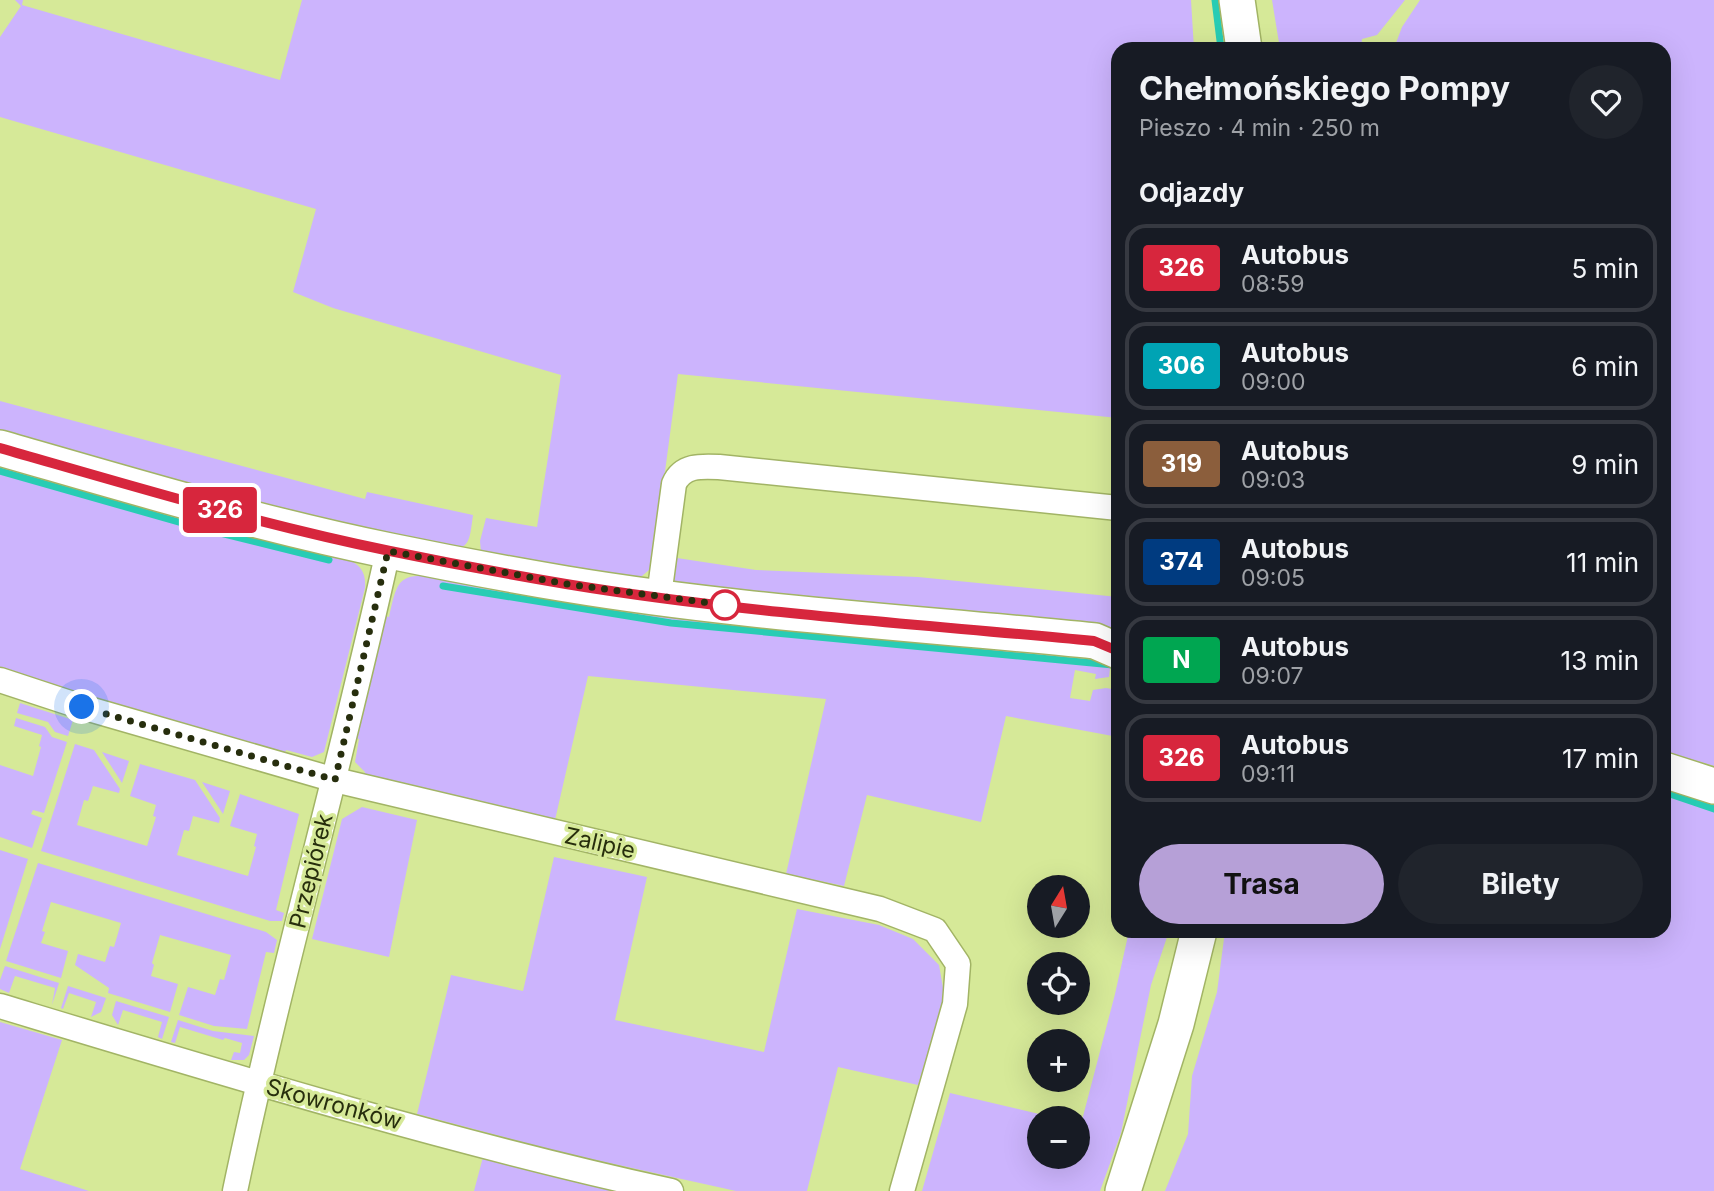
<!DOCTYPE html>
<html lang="pl">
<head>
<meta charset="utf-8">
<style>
	body { margin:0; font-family:Inter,sans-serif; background:#20242c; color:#f1f3f6; height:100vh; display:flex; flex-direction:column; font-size:26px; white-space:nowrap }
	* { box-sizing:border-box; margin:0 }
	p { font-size:23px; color:#9ea1a6 }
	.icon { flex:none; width:38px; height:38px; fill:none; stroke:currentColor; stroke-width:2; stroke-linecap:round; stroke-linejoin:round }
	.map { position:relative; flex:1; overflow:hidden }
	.side { position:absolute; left:1111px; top:42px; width:560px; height:896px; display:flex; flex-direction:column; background:#171b24; border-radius:21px; box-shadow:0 7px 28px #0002 }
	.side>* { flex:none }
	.badge { padding:0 14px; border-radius:5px; font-size:24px; line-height:46px }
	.needle { width:46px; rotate:11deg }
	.fabs { position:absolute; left:1027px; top:875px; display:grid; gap:14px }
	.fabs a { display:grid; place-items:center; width:63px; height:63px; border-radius:50%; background:#171b24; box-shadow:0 7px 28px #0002; font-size:35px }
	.you { position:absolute; width:35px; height:35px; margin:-18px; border:5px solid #fff; border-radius:50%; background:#1a73e8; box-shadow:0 0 0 10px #1a73e833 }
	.map>.badge { position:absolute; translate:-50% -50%; box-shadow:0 0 0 4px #fff }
	h2 { padding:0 28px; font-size:26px; line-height:63px }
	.round { display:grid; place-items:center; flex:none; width:74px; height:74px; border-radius:37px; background:#20242c }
	.headline { display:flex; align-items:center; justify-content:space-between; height:119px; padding:0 28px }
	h1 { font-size:33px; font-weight:700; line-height:52px }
	.action { display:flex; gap:14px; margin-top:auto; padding:14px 28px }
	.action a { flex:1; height:80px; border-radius:42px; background:#b6a0d7; color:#111; font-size:28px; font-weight:700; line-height:80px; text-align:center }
	.action a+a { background:#20242c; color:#f1f3f6 }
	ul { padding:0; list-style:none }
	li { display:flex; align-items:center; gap:21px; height:88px; margin:0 14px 10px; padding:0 14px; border:4px solid #363941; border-radius:21px }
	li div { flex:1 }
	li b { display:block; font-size:26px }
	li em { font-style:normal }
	li .badge { min-width:77px; font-weight:700; text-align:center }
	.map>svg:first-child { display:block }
	.green { fill:#ccb4fd }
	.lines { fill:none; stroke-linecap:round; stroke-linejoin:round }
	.stream { stroke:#28ccb4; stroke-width:7 }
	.street-casing { stroke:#a2b465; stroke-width:27 }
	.secondary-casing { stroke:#a2b465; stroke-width:38 }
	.street { stroke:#fff; stroke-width:24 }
	.secondary { stroke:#fff; stroke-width:35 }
	.line-casing { stroke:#fff; stroke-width:16 }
	.line { stroke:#d7263d; stroke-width:10 }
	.walk { stroke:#272e0d; stroke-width:7; stroke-dasharray:0 12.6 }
	.stop-dot { fill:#fff; stroke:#d7263d; stroke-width:3.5 }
	.labels { text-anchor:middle; stroke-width:7; stroke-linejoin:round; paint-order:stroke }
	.street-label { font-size:23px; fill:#272e0d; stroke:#d6e998 }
</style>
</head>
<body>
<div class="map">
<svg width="1714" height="1191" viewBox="0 0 1714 1191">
	<rect width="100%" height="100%" fill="#d6e998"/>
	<!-- green -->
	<g class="green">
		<path d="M 15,0 L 23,0 L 22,5 L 280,80 L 302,0 L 1191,0 L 1194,49 L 1118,49 L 1118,418 L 678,374 L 654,554 L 649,570 L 636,581 L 481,552 L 480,541 L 486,518 L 537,527 L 561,375 L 333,308 L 293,292 L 316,209 L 0,117 L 0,37 L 21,6 Z"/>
		<path d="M 1272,0 L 1405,0 L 1377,35 L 1362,39 L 1361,49 L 1280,49 Z"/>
		<path d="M 1420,0 L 1714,0 L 1714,766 L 1664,751 L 1664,49 L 1383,49 L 1396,43 L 1402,27 Z"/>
		<path d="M 0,401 L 365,499 L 367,492 L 473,515 C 469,545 470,551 437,549 L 0,435 Z"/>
		<path d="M 0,459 L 348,559 C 361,566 366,572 365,588 L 324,752 L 312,757 L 286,750 L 284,756 L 0,671 Z"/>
		<path d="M 677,558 L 756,570 L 918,577 L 1118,597 L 1118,631 L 1024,620 L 678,586 L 673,581 Z"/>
		<path d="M 435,571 L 729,618 L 1111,660 L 1109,677 L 1095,679 L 1096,674 L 1075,670 L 1070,698 L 1090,701 L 1093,690 L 1106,688 L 1118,690 L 1118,737 L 1006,716 L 981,822 L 867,795 L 844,886 L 786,874 L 826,699 L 588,676 L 555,820 L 363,779 L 365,772 L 355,762 L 359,739 L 352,737 L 382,615 L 389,617 C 396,587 397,570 433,578 Z"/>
		<path d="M 20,703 L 73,720 L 68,736 L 55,732 L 48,722 L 17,713 Z"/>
		<path d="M 16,718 L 45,727 L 52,737 L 67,742 L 44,813 L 33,810 L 31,814 L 42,818 L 32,848 L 0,837 L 0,765 L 33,776 L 41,747 L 39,746 L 42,735 L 14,726 Z"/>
		<path d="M 75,744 L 94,750 L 120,789 L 119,793 L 93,786 L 88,801 L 84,800 L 77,825 L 147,846 L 156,817 L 153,816 L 156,805 L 130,796 L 140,764 L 195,780 L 220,818 L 219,823 L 193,816 L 189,831 L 184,830 L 177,855 L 248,876 L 256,847 L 254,846 L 257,834 L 230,826 L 240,794 L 299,814 L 276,910 L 284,913 L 282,921 L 270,921 L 41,851 Z"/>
		<path d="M 102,752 L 129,761 L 122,783 Z"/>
		<path d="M 202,782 L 230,791 L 223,814 Z"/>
		<path d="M 1664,793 L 1714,807 L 1714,1191 L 1165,1191 L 1188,1134 L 1192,1076 L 1217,992 L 1225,931 L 1664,931 Z"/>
		<path d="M 362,807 L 417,820 L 389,957 L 312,939 L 342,819 Z"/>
		<path d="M 0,850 L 28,859 L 0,949 Z"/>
		<path d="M 554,857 L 647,877 L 615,1020 L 764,1052 L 797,909 L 879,925 L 913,939 L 939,965 L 945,999 L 918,1085 L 838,1067 L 807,1191 L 736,1191 L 564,1153 L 417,1114 L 451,975 L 523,991 Z"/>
		<path d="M 38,863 L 266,932 L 277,940 L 274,953 L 266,952 L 247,1029 L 214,1026 L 179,1015 L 188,987 L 215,995 L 220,979 L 224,980 L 231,955 L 160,935 L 152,963 L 154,965 L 151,976 L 178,984 L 170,1012 L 108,993 L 109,988 L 75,965 L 78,954 L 105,962 L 110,946 L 114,947 L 121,923 L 51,902 L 42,931 L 45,932 L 41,943 L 68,951 L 61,978 L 6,961 Z"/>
		<path d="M 1129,931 L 1169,931 L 1151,985 L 1121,1133 L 1100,1191 L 922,1191 L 950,1093 L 1056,1118 L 1040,1118 L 1040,1157 L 1078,1157 L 1078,1123 L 1081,1124 L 1115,994 Z"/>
		<path d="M 5,966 L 59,983 L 52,1005 L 55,988 L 15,976 L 9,993 L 0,989 L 0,980 Z"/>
		<path d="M 68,986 L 106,998 L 101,1012 L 91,1017 L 96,1002 L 69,993 L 63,1009 L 61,1008 Z"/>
		<path d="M 116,1001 L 169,1017 L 162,1039 L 158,1037 L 162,1022 L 123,1010 L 118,1025 L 112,1015 Z"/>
		<path d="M 178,1020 L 213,1031 L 254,1036 L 249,1055 L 244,1060 L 231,1060 L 234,1052 L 240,1053 L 242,1043 L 225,1038 L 223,1040 L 180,1027 L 175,1043 L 171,1042 Z"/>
		<path d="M 0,1022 L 62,1040 L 20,1169 L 89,1191 L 0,1191 Z"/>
		<path d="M 483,1157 L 619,1191 L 474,1191 Z"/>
	</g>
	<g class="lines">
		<!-- stream -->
		<g class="stream">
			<path d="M 1215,0 L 1221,49"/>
			<path d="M 0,471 L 196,527 L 329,560"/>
			<path d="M 443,586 L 671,623 L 1113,665"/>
			<path d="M 1664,792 L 1714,809"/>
		</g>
		<!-- street casing -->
		<g class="street-casing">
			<g id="street">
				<path d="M 659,596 L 674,484 C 682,465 701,466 719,467 L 1118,508"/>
				<path d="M 0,680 L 82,707 L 335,780 L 880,909 L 935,930 L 958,964 L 955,1004 L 902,1191"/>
				<path d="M 0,1006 C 222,1073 444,1141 671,1191"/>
				<path d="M 235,1191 C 280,976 341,765 388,551"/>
			</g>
		</g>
		<!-- secondary casing -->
		<g class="secondary-casing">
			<g id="secondary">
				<path d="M 1237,0 L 1244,49"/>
				<path d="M 0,448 C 129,485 258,524 390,551 C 448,563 507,574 566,584 C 741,613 918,623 1095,641 L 1118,651"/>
				<path d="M 1664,770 L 1714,786"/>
				<path d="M 1123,1191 L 1176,1024 L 1199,931"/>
			</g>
		</g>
		<!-- street -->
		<use href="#street" class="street"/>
		<!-- secondary -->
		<use href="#secondary" class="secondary"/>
	</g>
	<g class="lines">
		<!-- line casing -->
		<g class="line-casing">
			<path id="line" d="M 0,448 C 129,485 258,524 390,551 C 448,563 507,574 566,584 C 741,613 918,624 1094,641 L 1118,651"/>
		</g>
		<!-- line -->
		<use href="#line" class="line"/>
		<!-- walk -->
		<path class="walk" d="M 82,707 L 335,780 L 388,551 L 567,584 L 725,605"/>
	</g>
	<!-- markers -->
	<circle class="stop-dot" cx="725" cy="605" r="14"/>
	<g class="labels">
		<!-- street labels -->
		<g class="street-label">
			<text transform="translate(600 843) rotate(13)" y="8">Zalipie</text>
			<text transform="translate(311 871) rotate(-76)" y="8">Przepiórek</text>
			<text transform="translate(334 1104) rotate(15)" y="8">Skowronków</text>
		</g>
	</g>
</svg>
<div class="fabs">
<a><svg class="needle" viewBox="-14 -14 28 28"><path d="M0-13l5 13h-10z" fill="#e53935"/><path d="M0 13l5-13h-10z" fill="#9ea1a6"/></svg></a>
<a><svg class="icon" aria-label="locate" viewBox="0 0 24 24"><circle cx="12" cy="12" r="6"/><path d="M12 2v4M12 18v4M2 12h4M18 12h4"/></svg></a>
<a>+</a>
<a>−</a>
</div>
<div class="you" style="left:82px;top:707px"></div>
<b class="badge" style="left:220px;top:510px;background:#d7263d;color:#fff">326</b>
<section class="side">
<div class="headline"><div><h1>Chełmońskiego Pompy</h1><p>Pieszo · 4 min · 250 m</p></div><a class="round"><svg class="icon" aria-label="heart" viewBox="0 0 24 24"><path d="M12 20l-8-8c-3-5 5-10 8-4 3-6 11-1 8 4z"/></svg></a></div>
<h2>Odjazdy</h2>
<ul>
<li><span class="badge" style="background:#d7263d;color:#fff">326</span><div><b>Autobus</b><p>08:59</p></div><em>5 min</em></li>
<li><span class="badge" style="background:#00a3b4;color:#fff">306</span><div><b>Autobus</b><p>09:00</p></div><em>6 min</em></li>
<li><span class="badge" style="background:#8b5e3c;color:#fff">319</span><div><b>Autobus</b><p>09:03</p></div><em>9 min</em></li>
<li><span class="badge" style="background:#003b80;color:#fff">374</span><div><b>Autobus</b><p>09:05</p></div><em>11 min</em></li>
<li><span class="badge" style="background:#00a651;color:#fff">N</span><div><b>Autobus</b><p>09:07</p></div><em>13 min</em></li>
<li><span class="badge" style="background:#d7263d;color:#fff">326</span><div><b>Autobus</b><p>09:11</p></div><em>17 min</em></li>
</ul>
<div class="action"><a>Trasa</a><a>Bilety</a></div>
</section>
</div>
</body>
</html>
